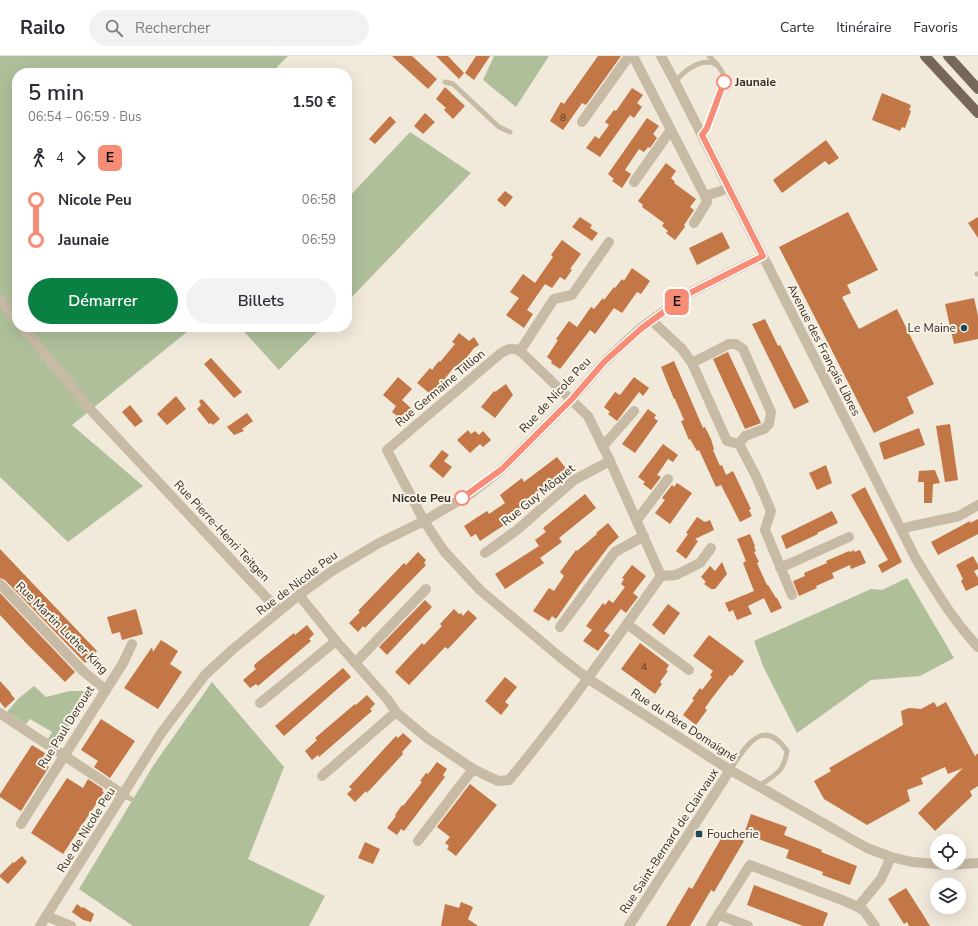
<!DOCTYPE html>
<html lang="fr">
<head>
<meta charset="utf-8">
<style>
	body { margin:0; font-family:"Nunito Sans",sans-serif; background:#f2f2f3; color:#2b2b33; height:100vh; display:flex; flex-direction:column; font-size:15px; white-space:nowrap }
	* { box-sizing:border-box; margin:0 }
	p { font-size:13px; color:#7c7c81 }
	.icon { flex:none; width:22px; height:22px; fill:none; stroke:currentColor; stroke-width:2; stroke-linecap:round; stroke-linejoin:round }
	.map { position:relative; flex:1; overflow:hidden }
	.drawer { position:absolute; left:12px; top:12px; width:340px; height:264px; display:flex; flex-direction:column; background:#fff; border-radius:16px; box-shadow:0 4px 16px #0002 }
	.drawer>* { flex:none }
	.badge { padding:0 8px; border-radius:6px; font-size:14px; line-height:26px }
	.controls { position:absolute; left:930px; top:778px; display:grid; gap:8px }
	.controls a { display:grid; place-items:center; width:36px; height:36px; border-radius:50%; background:#fff; box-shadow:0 4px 16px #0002; font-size:20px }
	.map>.badge { position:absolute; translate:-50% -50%; box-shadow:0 0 0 2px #fff }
	.legs { display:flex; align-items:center; gap:6px; height:44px; padding:0 16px; font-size:13px }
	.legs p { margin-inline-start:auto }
	.headline { display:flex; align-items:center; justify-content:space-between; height:68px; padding:0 16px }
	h1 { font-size:22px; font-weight:600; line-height:30px }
	.cta { display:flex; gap:8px; margin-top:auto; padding:8px 16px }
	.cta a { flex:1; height:46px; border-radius:24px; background:#0b8043; color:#fff; font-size:16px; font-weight:600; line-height:46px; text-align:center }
	.cta a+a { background:#f2f2f3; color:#2b2b33 }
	ul { padding:0 16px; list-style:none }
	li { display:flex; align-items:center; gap:14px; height:40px; font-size:15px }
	li i { display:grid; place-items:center; width:6px; height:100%; margin:0 5px; background:currentColor }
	li i::after { content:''; width:10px; height:10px; margin:-5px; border:3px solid; border-radius:50%; background:#fff }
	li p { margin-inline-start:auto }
	li:first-child i { background:linear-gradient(#0000 50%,currentColor 0) }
	li:last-child i { background:linear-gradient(currentColor 50%,#0000 0) }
	header { display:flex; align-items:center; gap:24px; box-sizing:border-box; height:56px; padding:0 20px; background:#fff; border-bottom:1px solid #e1e1e2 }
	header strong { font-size:19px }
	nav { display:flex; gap:22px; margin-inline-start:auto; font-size:14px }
	.search { width:280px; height:36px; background:#f2f2f3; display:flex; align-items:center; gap:10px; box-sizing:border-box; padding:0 14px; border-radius:22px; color:#7c7c81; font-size:15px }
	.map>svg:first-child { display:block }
	.green { fill:#aebf9a }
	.building { fill:#c37646 }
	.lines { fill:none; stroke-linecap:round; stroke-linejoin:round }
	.service { stroke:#c8bba6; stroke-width:5 }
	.minor { stroke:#c8bba6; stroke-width:10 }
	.primary { stroke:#766758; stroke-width:10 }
	.line-1-casing { stroke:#fff; stroke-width:9 }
	.line-1 { stroke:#f78c77; stroke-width:6 }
	.stop-1-dot { fill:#fff; stroke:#f78c77; stroke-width:2 }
	.poi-dot { fill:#1e4955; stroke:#f9f3e6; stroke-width:1.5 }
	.labels { text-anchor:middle; stroke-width:4; stroke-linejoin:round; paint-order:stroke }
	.number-label { font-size:10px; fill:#583f2f }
	.stop-label { font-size:12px; font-weight:bold; fill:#352d27; stroke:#f9f3e6; text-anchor:start }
	.poi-label { font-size:12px; fill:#352d27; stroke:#f9f3e6; text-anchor:end }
	.street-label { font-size:12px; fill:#352d27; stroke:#f9f3e6 }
</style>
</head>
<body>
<header>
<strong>Railo</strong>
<div class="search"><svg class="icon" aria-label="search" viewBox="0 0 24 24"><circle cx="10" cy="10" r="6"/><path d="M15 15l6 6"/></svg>Rechercher</div>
<nav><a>Carte</a><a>Itinéraire</a><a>Favoris</a></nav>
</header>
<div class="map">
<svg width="978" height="870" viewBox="0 0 978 870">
	<rect width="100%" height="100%" fill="#f1e9da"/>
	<!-- green -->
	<g class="green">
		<path d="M 0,0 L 288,0 L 271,17 L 17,17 L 17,271 L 193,271 L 72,369 L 143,430 L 68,486 L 0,421 Z"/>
		<path d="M 494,0 L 549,0 L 516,51 L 483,24 Z"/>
		<path d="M 410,76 L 471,117 L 347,246 L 347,143 Z"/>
		<path d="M 240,271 L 322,271 L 279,314 Z"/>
		<path d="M 907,522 L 954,602 L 920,620 L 871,624 L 797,677 L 763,610 L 754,585 L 871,533 L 882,534 Z"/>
		<path d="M 212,626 L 284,711 L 248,803 L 325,840 L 309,870 L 133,870 L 79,833 L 153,710 Z"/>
		<path d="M 34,630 L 46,641 L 70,635 L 90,635 L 92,640 L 58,690 L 48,683 L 52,676 L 30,663 L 26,668 L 7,656 L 18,643 Z"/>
	</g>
	<!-- building -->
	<g class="building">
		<path d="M 392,0 L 412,0 L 437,23 L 428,33 Z"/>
		<path d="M 436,0 L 448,0 L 464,17 L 459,23 Z"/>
		<path d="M 476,0 L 490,0 L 474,24 L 465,17 Z"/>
		<path d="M 598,0 L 621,0 L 586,49 L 582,47 L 563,74 L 550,65 L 561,46 L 564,48 Z"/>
		<path d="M 445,31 L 465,50 L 453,63 L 444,54 L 446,52 L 436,43 Z"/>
		<path d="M 632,32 L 643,39 L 637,47 L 642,51 L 634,62 L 630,59 L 600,101 L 586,92 L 595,80 L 599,83 L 609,69 L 605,66 L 614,54 L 616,55 Z"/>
		<path d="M 882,37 L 911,49 L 909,54 L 911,55 L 905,72 L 902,71 L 900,75 L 872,64 Z"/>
		<path d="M 425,57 L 435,66 L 423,78 L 414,70 Z"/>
		<path d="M 390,60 L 396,66 L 375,88 L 369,83 Z"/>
		<path d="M 647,62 L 659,70 L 653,78 L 657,82 L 650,92 L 648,91 L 644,96 L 639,93 L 625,114 L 631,118 L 622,132 L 612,125 L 614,123 L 608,118 Z"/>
		<path d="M 826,84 L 839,102 L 829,109 L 825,105 L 782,137 L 773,124 Z"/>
		<path d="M 666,107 L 676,115 L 671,122 L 675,126 L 674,127 L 696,143 L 690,151 L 694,154 L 684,169 L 685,171 L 675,184 L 666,177 L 668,175 L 662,170 L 664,167 L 642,151 L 643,149 L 638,145 Z"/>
		<path d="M 505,135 L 513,141 L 505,151 L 497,144 Z"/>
		<path d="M 848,156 L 878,214 L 847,229 L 851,237 L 842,241 L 859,273 L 897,253 L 934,328 L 907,341 L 914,357 L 874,377 L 779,191 Z"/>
		<path d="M 580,161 L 592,169 L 590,172 L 598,177 L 592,185 L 572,171 Z"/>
		<path d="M 978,161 L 978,182 L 968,167 Z"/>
		<path d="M 722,176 L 730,192 L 697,209 L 689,192 Z"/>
		<path d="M 562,184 L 581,198 L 570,213 L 572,214 L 565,224 L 560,221 L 552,232 L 545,228 L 527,254 L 533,258 L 524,272 L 506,259 L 519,242 L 510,236 L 523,218 L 535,227 L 553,201 L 551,199 Z"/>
		<path d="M 632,212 L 650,225 L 641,238 L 637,236 L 622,257 L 614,252 L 595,278 L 590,274 L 560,313 L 551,307 L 552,305 L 547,301 L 558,284 L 556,283 L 569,265 L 577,271 L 591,251 L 594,253 L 603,242 L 604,244 L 614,231 L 615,232 L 622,223 L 624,225 Z"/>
		<path d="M 974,242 L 978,260 L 978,283 L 954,288 L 945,248 Z"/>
		<path d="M 765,263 L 778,290 L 780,289 L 809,346 L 794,353 L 752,268 Z"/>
		<path d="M 459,277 L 469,285 L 474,281 L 479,289 L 474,292 L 467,301 L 471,305 L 462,316 L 455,310 L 439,330 L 441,332 L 434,341 L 417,327 L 430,312 L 432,314 L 439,305 L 440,306 L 455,288 L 452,286 Z"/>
		<path d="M 728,296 L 761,367 L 745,373 L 713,303 Z"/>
		<path d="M 211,302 L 242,336 L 234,342 L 204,308 Z"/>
		<path d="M 674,305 L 703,372 L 705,371 L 711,383 L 714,393 L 713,394 L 720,410 L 722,409 L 726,419 L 733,415 L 751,453 L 749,454 L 752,460 L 740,466 L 721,429 L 716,431 L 699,394 L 697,395 L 690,383 L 689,384 L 681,365 L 684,364 L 675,343 L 674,343 L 661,311 Z"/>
		<path d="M 398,321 L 412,333 L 402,344 L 413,354 L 404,365 L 392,356 L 396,350 L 383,339 Z"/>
		<path d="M 634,321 L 649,332 L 643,340 L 639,336 L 617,365 L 608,358 L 610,356 L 604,351 L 615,336 L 620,339 Z"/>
		<path d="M 506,328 L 513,339 L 495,362 L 481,351 L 494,335 L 495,336 Z"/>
		<path d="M 176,340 L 186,353 L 167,369 L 157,358 Z"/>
		<path d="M 202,343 L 220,363 L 213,369 L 211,367 L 209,368 L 197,353 L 201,349 L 199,345 Z"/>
		<path d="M 130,349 L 143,365 L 135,371 L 122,356 Z"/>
		<path d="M 648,353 L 656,359 L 654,362 L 658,365 L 635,397 L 622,388 Z"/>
		<path d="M 247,357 L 253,365 L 242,373 L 244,375 L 234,379 L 227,371 Z"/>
		<path d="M 950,368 L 958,424 L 945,426 L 936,370 Z"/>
		<path d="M 919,372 L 925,389 L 884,404 L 879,387 Z"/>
		<path d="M 468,374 L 471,378 L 475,375 L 479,379 L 483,375 L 491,384 L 483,391 L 480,388 L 470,397 L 457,384 Z"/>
		<path d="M 663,388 L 678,399 L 673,406 L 668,403 L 657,419 L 661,421 L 651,434 L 643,428 L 645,426 L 638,421 Z"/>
		<path d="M 442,394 L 449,399 L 444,405 L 452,411 L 443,422 L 429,410 Z"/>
		<path d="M 557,401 L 568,415 L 532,441 L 513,458 L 515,462 L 480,485 L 476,478 L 471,481 L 464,470 L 487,455 L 489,458 L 505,447 L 500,439 L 522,422 L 524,426 Z"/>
		<path d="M 826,409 L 832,427 L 817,434 L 809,417 Z"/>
		<path d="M 935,414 L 940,427 L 933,428 L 932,447 L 924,447 L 924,426 L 918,426 L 919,415 Z"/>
		<path d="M 677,427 L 692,437 L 670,468 L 655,457 L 665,444 L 662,442 L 672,429 L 674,431 Z"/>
		<path d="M 865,431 L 902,506 L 882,517 L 878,509 L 888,504 L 851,439 Z"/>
		<path d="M 585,438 L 596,452 L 559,482 L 562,486 L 540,502 L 544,507 L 505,533 L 495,518 L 539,490 L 535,484 L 546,476 L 543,472 Z"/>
		<path d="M 832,455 L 838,467 L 817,477 L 818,478 L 786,493 L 781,480 Z"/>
		<path d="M 697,461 L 705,466 L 710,464 L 714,474 L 695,483 L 698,485 L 686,503 L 676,495 L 688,478 L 686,477 Z"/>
		<path d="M 978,463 L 978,478 L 938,499 L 931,486 L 970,465 L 970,467 Z"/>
		<path d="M 608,467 L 619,481 L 609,490 L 579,530 L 556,563 L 552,560 L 549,565 L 533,555 L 549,532 L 554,535 L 564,520 L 560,516 L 576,494 L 577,495 L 597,478 L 596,477 Z"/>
		<path d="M 750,478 L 755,490 L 754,491 L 756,495 L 754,496 L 759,506 L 757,507 L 760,514 L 767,529 L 768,529 L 776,542 L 777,542 L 782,552 L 771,557 L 764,542 L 748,550 L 752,558 L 737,564 L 733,554 L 729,556 L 725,547 L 754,535 L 743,507 L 746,505 L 737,483 Z"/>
		<path d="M 0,493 L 97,595 L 85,607 L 5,524 L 0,522 Z"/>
		<path d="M 854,494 L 854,496 L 860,494 L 866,507 L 851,513 L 850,509 L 832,517 L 834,522 L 816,530 L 817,532 L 799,540 L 793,525 L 805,520 L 804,517 L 827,507 L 826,505 L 849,495 L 850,496 Z"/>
		<path d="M 418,496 L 426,504 L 424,507 L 426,509 L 365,572 L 363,570 L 358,576 L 349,567 L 360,556 L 358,555 L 404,507 L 406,509 Z"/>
		<path d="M 973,500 L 978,509 L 978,513 L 974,515 L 978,522 L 978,529 L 966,535 L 961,525 L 963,523 L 956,509 Z"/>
		<path d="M 722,506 L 727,518 L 715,533 L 711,533 L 704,528 L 706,526 L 701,521 L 710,510 L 715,515 Z"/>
		<path d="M 632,509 L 646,520 L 633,537 L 638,541 L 626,557 L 621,553 L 604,575 L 610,579 L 598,595 L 583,585 L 592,574 L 586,570 L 603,547 L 605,549 L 609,544 L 613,547 L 625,531 L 621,528 L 624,523 L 622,522 Z"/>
		<path d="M 0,537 L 75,616 L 65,626 L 26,587 L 0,559 Z"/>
		<path d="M 425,544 L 432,551 L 387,599 L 379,591 Z"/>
		<path d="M 668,548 L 680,557 L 664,579 L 652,569 Z"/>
		<path d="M 136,553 L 143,578 L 122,584 L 120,576 L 112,578 L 107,561 Z"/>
		<path d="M 454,553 L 459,558 L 461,557 L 463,560 L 468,554 L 477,562 L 448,593 L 445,591 L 409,629 L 395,616 L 422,587 L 424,589 L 442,570 L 440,568 Z"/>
		<path d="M 307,569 L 314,578 L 309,583 L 311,585 L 258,630 L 256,628 L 250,632 L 243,624 L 256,613 L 254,611 L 255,608 L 294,577 L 295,579 Z"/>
		<path d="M 709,579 L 744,605 L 732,620 L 730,619 L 712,642 L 705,652 L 707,654 L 696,669 L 683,659 L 694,644 L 692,643 L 700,632 L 702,634 L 712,621 L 710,619 L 713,615 L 693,600 Z"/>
		<path d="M 161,584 L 178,595 L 170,608 L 182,616 L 158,653 L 124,632 L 152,591 L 153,596 Z"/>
		<path d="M 640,587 L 669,609 L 666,614 L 668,615 L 660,626 L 662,628 L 655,638 L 621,613 Z"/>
		<path d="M 343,612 L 351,621 L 284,680 L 275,670 Z"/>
		<path d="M 505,621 L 517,631 L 505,646 L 509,649 L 501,659 L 485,645 Z"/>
		<path d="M 0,625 L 11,637 L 11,638 L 15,643 L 5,652 L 0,646 Z"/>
		<path d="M 367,639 L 375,648 L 370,653 L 372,655 L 319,701 L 318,699 L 312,704 L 305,695 L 317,684 L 315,682 L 355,648 L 356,649 Z"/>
		<path d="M 934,646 L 937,651 L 946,646 L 975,700 L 978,697 L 978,730 L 970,735 L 972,740 L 935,775 L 918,757 L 963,712 L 948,718 L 945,711 L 921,722 L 923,728 L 907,734 L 910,745 L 867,769 L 824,743 L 814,725 L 831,715 L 829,712 L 903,669 L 901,655 L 909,652 L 921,653 Z"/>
		<path d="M 101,663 L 135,685 L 110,722 L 94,711 L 98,705 L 81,694 Z"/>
		<path d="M 403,677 L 412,685 L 402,696 L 403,698 L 367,737 L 366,735 L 355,746 L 347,738 L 352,733 L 349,731 L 396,680 L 398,682 Z"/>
		<path d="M 32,689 L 48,699 L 43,707 L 49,711 L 21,755 L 0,741 L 0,738 Z"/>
		<path d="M 437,706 L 447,713 L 443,719 L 445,721 L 404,775 L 401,773 L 397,779 L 387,772 L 396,760 L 395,759 L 402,749 L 403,750 L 422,726 L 420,725 L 426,717 L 428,718 Z"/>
		<path d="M 67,722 L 83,732 L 88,723 L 103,733 L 102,735 L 104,736 L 63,798 L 31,777 Z"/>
		<path d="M 470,728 L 497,749 L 456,800 L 447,793 L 449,790 L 445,787 L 450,781 L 437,771 Z"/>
		<path d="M 751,758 L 787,771 L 784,779 L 822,794 L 821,796 L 857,810 L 850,829 L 822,819 L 823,816 L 786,802 L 789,794 L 744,778 Z"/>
		<path d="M 726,774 L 744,785 L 714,836 L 711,834 L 690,870 L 666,870 L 689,831 L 692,833 Z"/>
		<path d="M 365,786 L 380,793 L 373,808 L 358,802 Z"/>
		<path d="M 22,800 L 27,806 L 8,828 L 0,821 L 0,819 L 13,806 L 14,807 Z"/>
		<path d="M 754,829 L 828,857 L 823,870 L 803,870 L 747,849 Z"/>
		<path d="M 906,832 L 922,857 L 930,870 L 909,870 L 907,866 L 904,868 L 888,843 Z"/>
		<path d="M 461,846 L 473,851 L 468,863 L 478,870 L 441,870 L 445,848 L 459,852 Z"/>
		<path d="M 77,848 L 82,852 L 83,851 L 94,858 L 91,866 L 83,864 L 72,856 Z"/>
	</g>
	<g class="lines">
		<!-- service -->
		<g class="service">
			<path d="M 709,0 L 717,8"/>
			<path d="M 445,26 L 453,28 L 499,71 L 510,76"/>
			<path d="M 675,26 C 684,15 702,0 717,9 C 720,12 724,18 724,22 C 725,28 711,65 707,72 C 706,74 704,77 702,79"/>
			<path d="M 977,218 L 978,218"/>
			<path d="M 730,714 C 745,692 763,659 787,695 C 784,716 775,719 759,730"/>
			<path d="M 124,739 L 131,743"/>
		</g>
		<!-- minor -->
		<g class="minor">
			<path d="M 633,0 L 705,140 L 707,146 L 694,167"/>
			<path d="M 661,0 L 675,26 L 916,503 C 936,535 952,563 978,591"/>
			<path d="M 582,66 L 629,0"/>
			<path d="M 634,126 L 670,75"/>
			<path d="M 705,140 L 721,135 L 728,131"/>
			<path d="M 0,243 L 17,264"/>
			<path d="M 652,265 L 682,293 L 692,307 L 727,385 L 739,388 L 756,420 L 771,455 L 765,474 L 792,539"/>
			<path d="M 23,271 L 89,352 L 279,555"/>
			<path d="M 520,295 L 554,243 L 572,239 L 609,186"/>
			<path d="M 692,307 L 729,288 L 736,288 L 743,293 L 771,356 L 769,368 L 764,373 L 745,380 L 739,388"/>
			<path d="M 603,390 L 634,355"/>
			<path d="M 637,464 L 668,423"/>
			<path d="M 902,474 L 908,471 L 959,460 L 978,449"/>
			<path d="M 485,497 L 517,474 L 574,424 L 610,405"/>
			<path d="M 780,512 L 849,481"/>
			<path d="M 661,520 L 676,519 L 700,507 L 711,492"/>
			<path d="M 0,528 L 83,615 L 106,634"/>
			<path d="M 299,539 L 336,585 L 388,644 L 396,656 L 427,682 L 473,713 L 498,725 L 509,724 C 563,659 612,589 661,520 L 610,405 L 588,360 L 520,295 C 512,291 508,293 501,297 L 387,394 L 424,465 L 444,495 L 480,534 L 561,602 L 587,622 L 730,714 L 867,792 L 891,801 L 912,806 L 948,809 L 978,807"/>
			<path d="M 627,568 L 689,614"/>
			<path d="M 560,571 L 615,496 L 644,480"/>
			<path d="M 355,607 L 426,533"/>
			<path d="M 260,647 L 336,585"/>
			<path d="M 0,657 L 4,660 L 124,739"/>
			<path d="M 322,720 L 396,656"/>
			<path d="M 21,768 L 123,607 L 132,588"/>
			<path d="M 418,785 L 473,713"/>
			<path d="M 858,851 L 881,823 L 891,801"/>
			<path d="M 719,859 L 748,870"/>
			<path d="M 46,860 L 71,870"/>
			<path d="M 40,870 L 162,676 L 205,619 L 232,594 L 299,539 L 332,515 L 379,487 L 424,465 L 470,438 L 502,413 L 572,343 L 605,305 L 642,271 L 688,238 L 763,200"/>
			<path d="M 629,870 L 730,714"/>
			<path d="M 711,870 L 750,809 L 842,844 L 858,851 L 864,855 L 875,870"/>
		</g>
		<!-- primary -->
		<g class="primary">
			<path d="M 925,0 L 978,57"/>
			<path d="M 948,0 L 978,33"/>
		</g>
	</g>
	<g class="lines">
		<!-- line-1 casing -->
		<g class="line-1-casing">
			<path id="line-1" d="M 462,442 L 502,413 L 572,343 L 605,305 L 642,272 L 688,238 L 763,200 L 702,79 L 707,72 L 724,26"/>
		</g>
		<!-- line-1 -->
		<use href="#line-1" class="line-1"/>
	</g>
	<!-- markers -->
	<g class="stop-1-dot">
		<circle cx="724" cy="26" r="7"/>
		<circle cx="462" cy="442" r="7"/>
	</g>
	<g class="poi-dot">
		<circle cx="964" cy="272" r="4"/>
		<rect x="695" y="774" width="8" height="8" rx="2"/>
	</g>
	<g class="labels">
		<!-- number labels -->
		<g class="number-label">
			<text x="563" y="65">8</text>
			<text x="644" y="614">4</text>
		</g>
		<!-- stop labels -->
		<g class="stop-label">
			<text x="735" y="30">Jaunaie</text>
			<text x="451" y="446" text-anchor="end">Nicole Peu</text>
		</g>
		<!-- poi labels -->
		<g class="poi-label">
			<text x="956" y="276">Le Maine</text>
			<text x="707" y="782" text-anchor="start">Foucherie</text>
		</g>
		<!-- street labels -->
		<g class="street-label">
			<text transform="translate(824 294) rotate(63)" y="4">Avenue des Français Libres</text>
			<text transform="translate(440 332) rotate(-40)" y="4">Rue Germaine Tillion</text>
			<text transform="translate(555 339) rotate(-47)" y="4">Rue de Nicole Peu</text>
			<text transform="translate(538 439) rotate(-39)" y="4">Rue Guy Môquet</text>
			<text transform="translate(222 475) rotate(47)" y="4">Rue Pierre-Henri Teitgen</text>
			<text transform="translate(297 527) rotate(-37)" y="4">Rue de Nicole Peu</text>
			<text transform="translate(62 572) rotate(45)" y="4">Rue Martin Luther King</text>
			<text transform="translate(684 669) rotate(33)" y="4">Rue du Père Domaigné</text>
			<text transform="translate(66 671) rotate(-58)" y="4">Rue Paul Derouet</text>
			<text transform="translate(86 774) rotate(-58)" y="4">Rue de Nicole Peu</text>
			<text transform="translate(669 785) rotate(-57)" y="4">Rue Saint-Bernard de Clairvaux</text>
		</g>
	</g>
</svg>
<div class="controls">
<a><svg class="icon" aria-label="locate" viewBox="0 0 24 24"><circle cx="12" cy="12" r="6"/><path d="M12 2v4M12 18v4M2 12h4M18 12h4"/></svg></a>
<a><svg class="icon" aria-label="layers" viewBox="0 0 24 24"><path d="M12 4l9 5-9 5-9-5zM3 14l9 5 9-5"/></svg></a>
</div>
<b class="badge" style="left:677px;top:246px;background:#f78c77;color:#111">E</b>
<section class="drawer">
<div class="headline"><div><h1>5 min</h1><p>06:54 – 06:59 · Bus</p></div><b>1.50 €</b></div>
<div class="legs"><svg class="icon" aria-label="walk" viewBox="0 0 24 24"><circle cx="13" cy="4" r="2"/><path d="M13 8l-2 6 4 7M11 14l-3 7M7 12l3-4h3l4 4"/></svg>4<svg class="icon" aria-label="forward" viewBox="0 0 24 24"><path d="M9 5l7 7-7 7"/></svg><b class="badge" style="background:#f78c77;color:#111">E</b></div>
<ul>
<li><i style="color:#f78c77"></i><b>Nicole Peu</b><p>06:58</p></li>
<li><i style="color:#f78c77"></i><b>Jaunaie</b><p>06:59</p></li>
</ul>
<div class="cta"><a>Démarrer</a><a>Billets</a></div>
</section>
</div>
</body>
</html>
